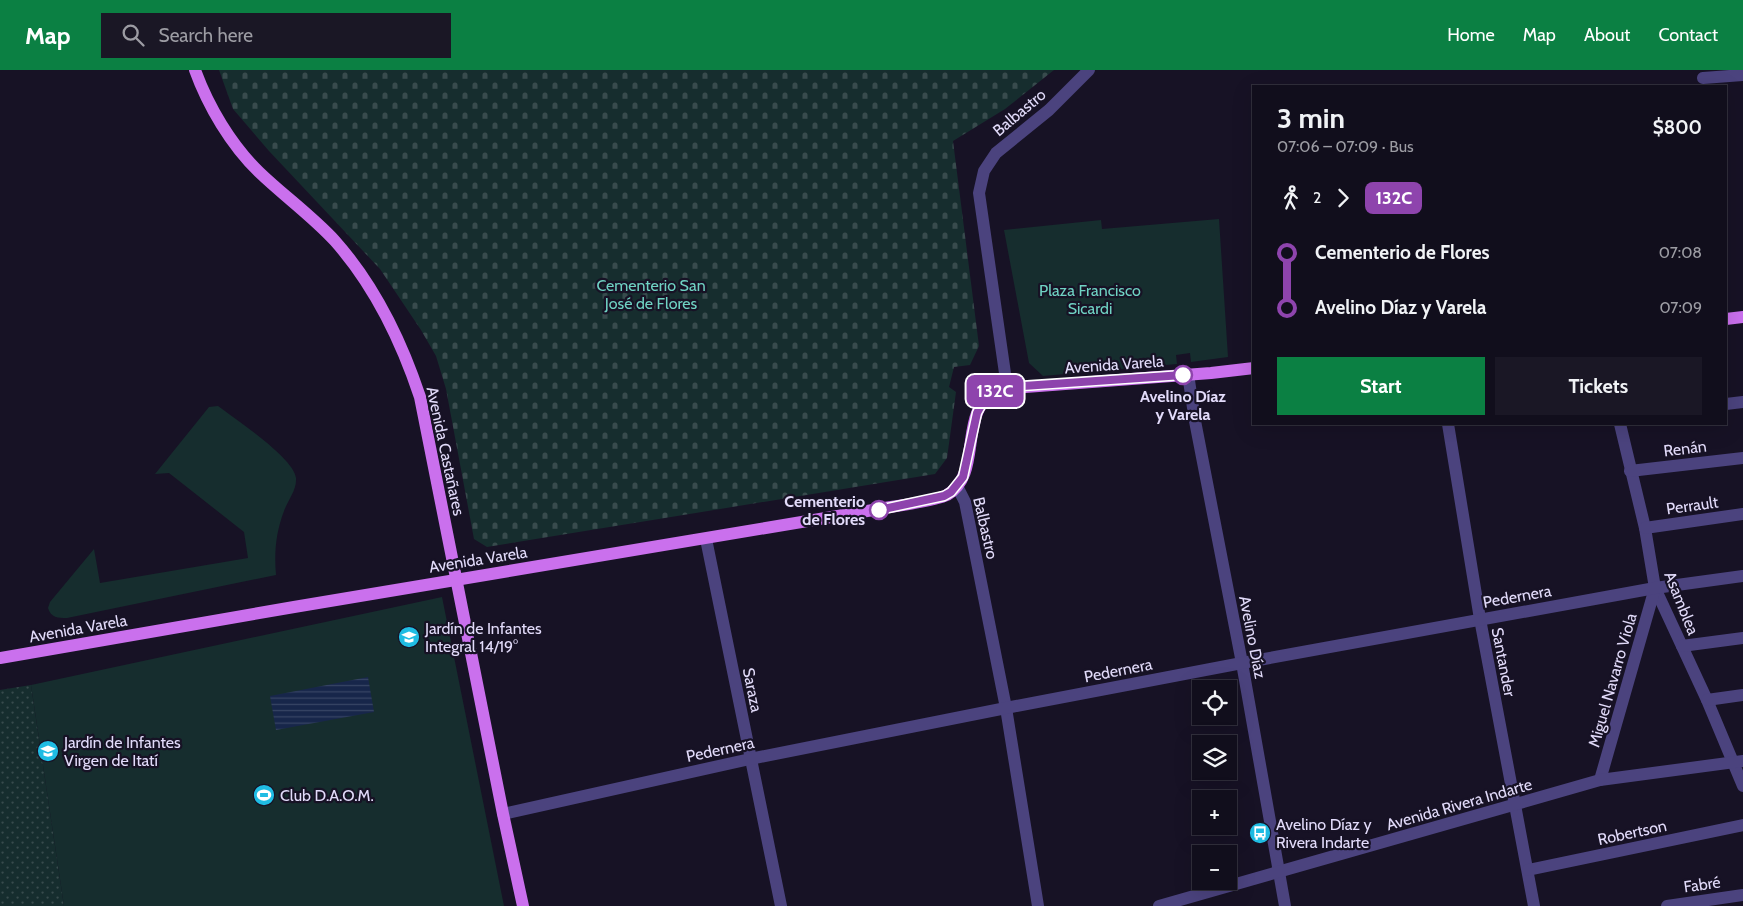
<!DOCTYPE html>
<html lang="en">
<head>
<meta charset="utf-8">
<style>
	body { margin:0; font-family:Cabin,sans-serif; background:#1a1725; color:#f1f3f6; height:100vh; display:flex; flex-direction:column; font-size:19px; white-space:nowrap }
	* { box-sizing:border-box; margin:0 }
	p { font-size:16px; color:#9c9ca3 }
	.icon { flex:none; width:28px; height:28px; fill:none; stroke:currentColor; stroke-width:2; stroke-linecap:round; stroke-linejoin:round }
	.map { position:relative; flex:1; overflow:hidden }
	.details { position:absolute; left:1252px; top:15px; width:475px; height:340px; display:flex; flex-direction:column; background:#110e1c; border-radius:0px; box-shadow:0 5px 20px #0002,0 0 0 1px #302e3b }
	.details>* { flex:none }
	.badge { padding:0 10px; border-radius:8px; font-size:18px; line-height:32px }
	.tools { position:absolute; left:1192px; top:610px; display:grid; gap:10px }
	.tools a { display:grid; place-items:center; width:45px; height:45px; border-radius:0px; background:#110e1c; box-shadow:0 5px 20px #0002,0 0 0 1px #302e3b; font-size:25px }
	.map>.badge { position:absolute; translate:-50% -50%; box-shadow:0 0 0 2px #fff }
	.legs { display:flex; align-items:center; gap:8px; height:55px; padding:0 25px; font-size:16px }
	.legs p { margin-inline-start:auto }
	.overview { display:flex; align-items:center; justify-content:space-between; height:85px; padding:0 25px }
	h1 { font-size:28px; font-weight:800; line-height:38px }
	.button { display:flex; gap:10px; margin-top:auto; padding:10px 25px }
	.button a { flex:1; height:58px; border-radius:0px; background:#0b8043; color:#fff; font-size:20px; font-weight:800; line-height:58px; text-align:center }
	.button a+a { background:#1a1725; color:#f1f3f6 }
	ul { padding:0 25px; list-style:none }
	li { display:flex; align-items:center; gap:18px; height:55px; font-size:19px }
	li i { display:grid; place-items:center; width:8px; height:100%; margin:0 6px; background:currentColor }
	li i::after { content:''; width:12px; height:12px; margin:-6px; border:4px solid; border-radius:50%; background:#110e1c }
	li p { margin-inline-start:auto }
	li:first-child i { background:linear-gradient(#0000 50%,currentColor 0) }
	li:last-child i { background:linear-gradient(currentColor 50%,#0000 0) }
	header { display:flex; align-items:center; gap:30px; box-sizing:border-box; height:70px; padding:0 25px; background:#0b8043; color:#fff }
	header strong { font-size:24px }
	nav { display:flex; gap:28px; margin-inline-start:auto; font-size:18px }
	.search { width:350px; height:45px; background:#1a1725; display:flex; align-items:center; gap:12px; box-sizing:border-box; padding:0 18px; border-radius:0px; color:#9c9ca3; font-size:19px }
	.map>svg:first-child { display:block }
	.grass { fill:url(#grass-dots) }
	.cemetery { fill:url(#cemetery-stones) }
	.park { fill:#162d2e }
	.water { fill:url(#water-rules) }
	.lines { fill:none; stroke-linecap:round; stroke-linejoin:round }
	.minor { stroke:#4b437e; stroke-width:12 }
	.major { stroke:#ca70ed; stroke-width:12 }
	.line-1-casing { stroke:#fff; stroke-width:11 }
	.line-1 { stroke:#8e44ad; stroke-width:8 }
	.stop-1-dot { fill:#fff; stroke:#8e44ad; stroke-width:2.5 }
	.labels { text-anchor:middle; stroke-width:4.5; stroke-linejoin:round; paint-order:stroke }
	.street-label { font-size:16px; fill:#e2dbfa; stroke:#171225 }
	.park-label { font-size:16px; fill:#6fd2c3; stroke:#171225 }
	.stop-label { font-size:16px; font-weight:bold; fill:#e2dbfa; stroke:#171225 }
	.poi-label { font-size:16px; fill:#e2dbfa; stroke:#171225; text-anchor:start }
</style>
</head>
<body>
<header>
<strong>Map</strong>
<div class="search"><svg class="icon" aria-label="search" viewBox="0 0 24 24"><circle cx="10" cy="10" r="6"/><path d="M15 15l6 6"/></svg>Search here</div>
<nav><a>Home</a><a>Map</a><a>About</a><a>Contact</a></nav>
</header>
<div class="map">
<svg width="1743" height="836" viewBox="0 0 1743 836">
	<defs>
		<pattern id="grass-dots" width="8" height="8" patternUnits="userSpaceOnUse" patternTransform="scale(1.25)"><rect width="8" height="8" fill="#162d2e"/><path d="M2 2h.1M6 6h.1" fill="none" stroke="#384b4d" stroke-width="1.8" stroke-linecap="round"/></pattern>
		<pattern id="cemetery-stones" width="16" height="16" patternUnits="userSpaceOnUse" patternTransform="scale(1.25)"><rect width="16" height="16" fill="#162d2e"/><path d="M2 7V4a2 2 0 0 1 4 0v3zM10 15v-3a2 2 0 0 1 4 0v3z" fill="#384b4d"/></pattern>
		<pattern id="water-rules" width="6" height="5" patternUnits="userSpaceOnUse" patternTransform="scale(1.25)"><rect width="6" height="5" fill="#17264a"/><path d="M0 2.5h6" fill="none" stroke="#384565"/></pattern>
	</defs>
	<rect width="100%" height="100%" fill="#171225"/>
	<!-- grass -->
	<path class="grass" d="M 31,615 L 64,836 L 0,836 L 0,620 Z"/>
	<!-- cemetery -->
	<path class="cemetery" d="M 219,0 L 1054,0 L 1005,39 L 953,71 L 979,276 L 970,295 L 954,297 L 949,317 L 956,322 L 947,388 L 935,404 L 487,477 L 474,469 L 446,319 L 436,286 L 421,260 L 380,199 L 269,81 L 233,39 Z"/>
	<!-- park -->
	<g class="park">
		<path d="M 1219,149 L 1228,287 L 1191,292 L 1190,283 L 1176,285 L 1177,294 L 1043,306 L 1029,293 L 1004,160 L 1101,150 L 1102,159 Z"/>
		<path d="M 218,336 C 235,349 294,388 296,408 C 297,420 288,430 284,441 C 276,462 274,482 276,505 L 67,548 C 58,548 51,548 48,538 L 50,532 L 94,479 L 100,513 L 248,488 L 244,462 L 169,403 L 155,404 L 209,337 Z"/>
		<path d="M 442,527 L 504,836 L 64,836 L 31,615 Z"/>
	</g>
	<!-- water -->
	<path class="water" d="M 368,607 L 374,642 L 276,660 L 270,626 Z"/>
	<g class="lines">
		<!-- minor -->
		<g class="minor">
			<path d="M 1703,8 L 1743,5"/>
			<path d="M 1188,304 L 1195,351 L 1242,593 L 1285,836"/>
			<path d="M 1007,317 L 979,123 L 984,101 L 996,83 L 1049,40 L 1089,0"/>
			<path d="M 1726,334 L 1743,332"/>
			<path d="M 1448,354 L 1480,549 L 1534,836"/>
			<path d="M 1620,354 L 1645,458 L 1655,518 L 1707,630 L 1743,716"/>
			<path d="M 1630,401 L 1743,388"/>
			<path d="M 957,416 L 965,432 L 969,452 L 1006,638 L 1038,836"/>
			<path d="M 1645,458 L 1743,444"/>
			<path d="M 706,469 L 781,836"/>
			<path d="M 1682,576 L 1743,568"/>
			<path d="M 1707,630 L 1743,625"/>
			<path d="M 1600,710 L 1655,518"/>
			<path d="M 503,744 L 750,689 L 1006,638 L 1242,593 L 1655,518 L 1743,506"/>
			<path d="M 1528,800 L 1743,755"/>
			<path d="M 1159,836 L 1600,710 L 1743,691"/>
			<path d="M 1667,836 L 1743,825"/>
		</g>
		<!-- major -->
		<g class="major">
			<path d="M 195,0 C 208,36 231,75 259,102 C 284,126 312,146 335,171 C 375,216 401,270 420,327 L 503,744 L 523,836"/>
			<path d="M 1726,249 L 1743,247"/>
			<path d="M 0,588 L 294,537 L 879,439 C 895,436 935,431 947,425 C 985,403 955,338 1000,319 L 1211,303 L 1254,298"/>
		</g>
	</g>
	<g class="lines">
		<!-- line-1 casing -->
		<g class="line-1-casing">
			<path id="line-1" d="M 879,440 L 944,426 L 951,422 L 963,407 L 977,343 C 984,329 992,321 1007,317 L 1183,305"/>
		</g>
		<!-- line-1 -->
		<use href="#line-1" class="line-1"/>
	</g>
	<!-- icons -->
	<defs>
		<g id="school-disc" transform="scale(1.125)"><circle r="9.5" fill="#1fbce3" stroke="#171225"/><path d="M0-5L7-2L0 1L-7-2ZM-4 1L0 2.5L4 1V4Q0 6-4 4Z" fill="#fff"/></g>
		<g id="stadium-disc" transform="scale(1.125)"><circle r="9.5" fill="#1fbce3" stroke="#171225"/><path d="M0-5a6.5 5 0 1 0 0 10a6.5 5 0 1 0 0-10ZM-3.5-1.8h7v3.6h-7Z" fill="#fff"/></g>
		<g id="bus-disc" transform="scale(1.125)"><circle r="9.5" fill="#1fbce3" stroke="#171225"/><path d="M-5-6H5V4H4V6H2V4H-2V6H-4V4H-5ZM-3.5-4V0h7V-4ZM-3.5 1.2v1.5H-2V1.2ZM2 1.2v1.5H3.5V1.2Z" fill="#fff"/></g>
	</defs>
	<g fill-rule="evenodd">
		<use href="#school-disc" x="409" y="567"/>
		<use href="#school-disc" x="48" y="681"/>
		<use href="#stadium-disc" x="264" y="725"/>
		<use href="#bus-disc" x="1260" y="763"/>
	</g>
	<!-- markers -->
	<g class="stop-1-dot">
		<circle cx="1183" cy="305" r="9"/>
		<circle cx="879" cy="440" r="9"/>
	</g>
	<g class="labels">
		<!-- street labels -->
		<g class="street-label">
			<text transform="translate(1019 42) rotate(-40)" y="6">Balbastro</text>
			<text transform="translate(1114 294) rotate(-4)" y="6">Avenida Varela</text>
			<text transform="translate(1685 378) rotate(-7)" y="6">Renán</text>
			<text transform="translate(446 381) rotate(78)" y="6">Avenida Castañares</text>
			<text transform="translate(1692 435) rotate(-8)" y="6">Perrault</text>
			<text transform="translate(986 458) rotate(77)" y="6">Balbastro</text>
			<text transform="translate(478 489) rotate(-9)" y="6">Avenida Varela</text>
			<text transform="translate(1517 526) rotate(-10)" y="6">Pedernera</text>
			<text transform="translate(1682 533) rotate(68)" y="6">Asamblea</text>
			<text transform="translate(78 558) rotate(-10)" y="6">Avenida Varela</text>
			<text transform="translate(1253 567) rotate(79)" y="6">Avelino Díaz</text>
			<text transform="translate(1504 592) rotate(79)" y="6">Santander</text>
			<text transform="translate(1118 600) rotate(-11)" y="6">Pedernera</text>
			<text transform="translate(1612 610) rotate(-74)" y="6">Miguel Navarro Viola</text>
			<text transform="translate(753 620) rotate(79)" y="6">Saraza</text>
			<text transform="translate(720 679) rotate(-12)" y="6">Pedernera</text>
			<text transform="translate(1459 734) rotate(-16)" y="6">Avenida Rivera Indarte</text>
			<text transform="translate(1632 762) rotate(-12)" y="6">Robertson</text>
			<text transform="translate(1702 814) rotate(-8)" y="6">Fabré</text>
		</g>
		<!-- park labels -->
		<g class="park-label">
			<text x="651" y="221">Cementerio San<tspan x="651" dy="18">José de Flores</tspan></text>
			<text x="1090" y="226">Plaza Francisco<tspan x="1090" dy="18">Sicardi</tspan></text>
		</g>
		<!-- stop labels -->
		<g class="stop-label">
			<text x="1183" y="332">Avelino Díaz<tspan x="1183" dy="18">y Varela</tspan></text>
			<text x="865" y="437" text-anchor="end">Cementerio<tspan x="865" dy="18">de Flores</tspan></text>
		</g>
		<!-- poi labels -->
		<g class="poi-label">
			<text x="425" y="564">Jardín de Infantes<tspan x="425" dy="18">Integral 14/19°</tspan></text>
			<text x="64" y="678">Jardín de Infantes<tspan x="64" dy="18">Virgen de Itatí</tspan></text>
			<text x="280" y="731">Club D.A.O.M.</text>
			<text x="1276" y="760">Avelino Díaz y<tspan x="1276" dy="18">Rivera Indarte</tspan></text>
		</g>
	</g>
</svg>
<div class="tools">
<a><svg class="icon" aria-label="locate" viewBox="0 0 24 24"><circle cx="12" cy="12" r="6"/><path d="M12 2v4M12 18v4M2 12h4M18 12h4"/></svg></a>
<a><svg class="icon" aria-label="layers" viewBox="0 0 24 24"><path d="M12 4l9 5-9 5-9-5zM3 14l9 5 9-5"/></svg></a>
<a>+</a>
<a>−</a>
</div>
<b class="badge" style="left:995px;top:321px;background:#8e44ad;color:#fff">132C</b>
<section class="details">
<div class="overview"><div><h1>3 min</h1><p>07:06 – 07:09 · Bus</p></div><b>$800</b></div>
<div class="legs"><svg class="icon" aria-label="walk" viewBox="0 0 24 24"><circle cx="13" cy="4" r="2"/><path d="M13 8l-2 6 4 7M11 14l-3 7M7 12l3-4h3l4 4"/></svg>2<svg class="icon" aria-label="forward" viewBox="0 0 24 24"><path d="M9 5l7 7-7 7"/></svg><b class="badge" style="background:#8e44ad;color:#fff">132C</b></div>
<ul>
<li><i style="color:#8e44ad"></i><b>Cementerio de Flores</b><p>07:08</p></li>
<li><i style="color:#8e44ad"></i><b>Avelino Díaz y Varela</b><p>07:09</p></li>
</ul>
<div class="button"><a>Start</a><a>Tickets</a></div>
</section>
</div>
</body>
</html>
